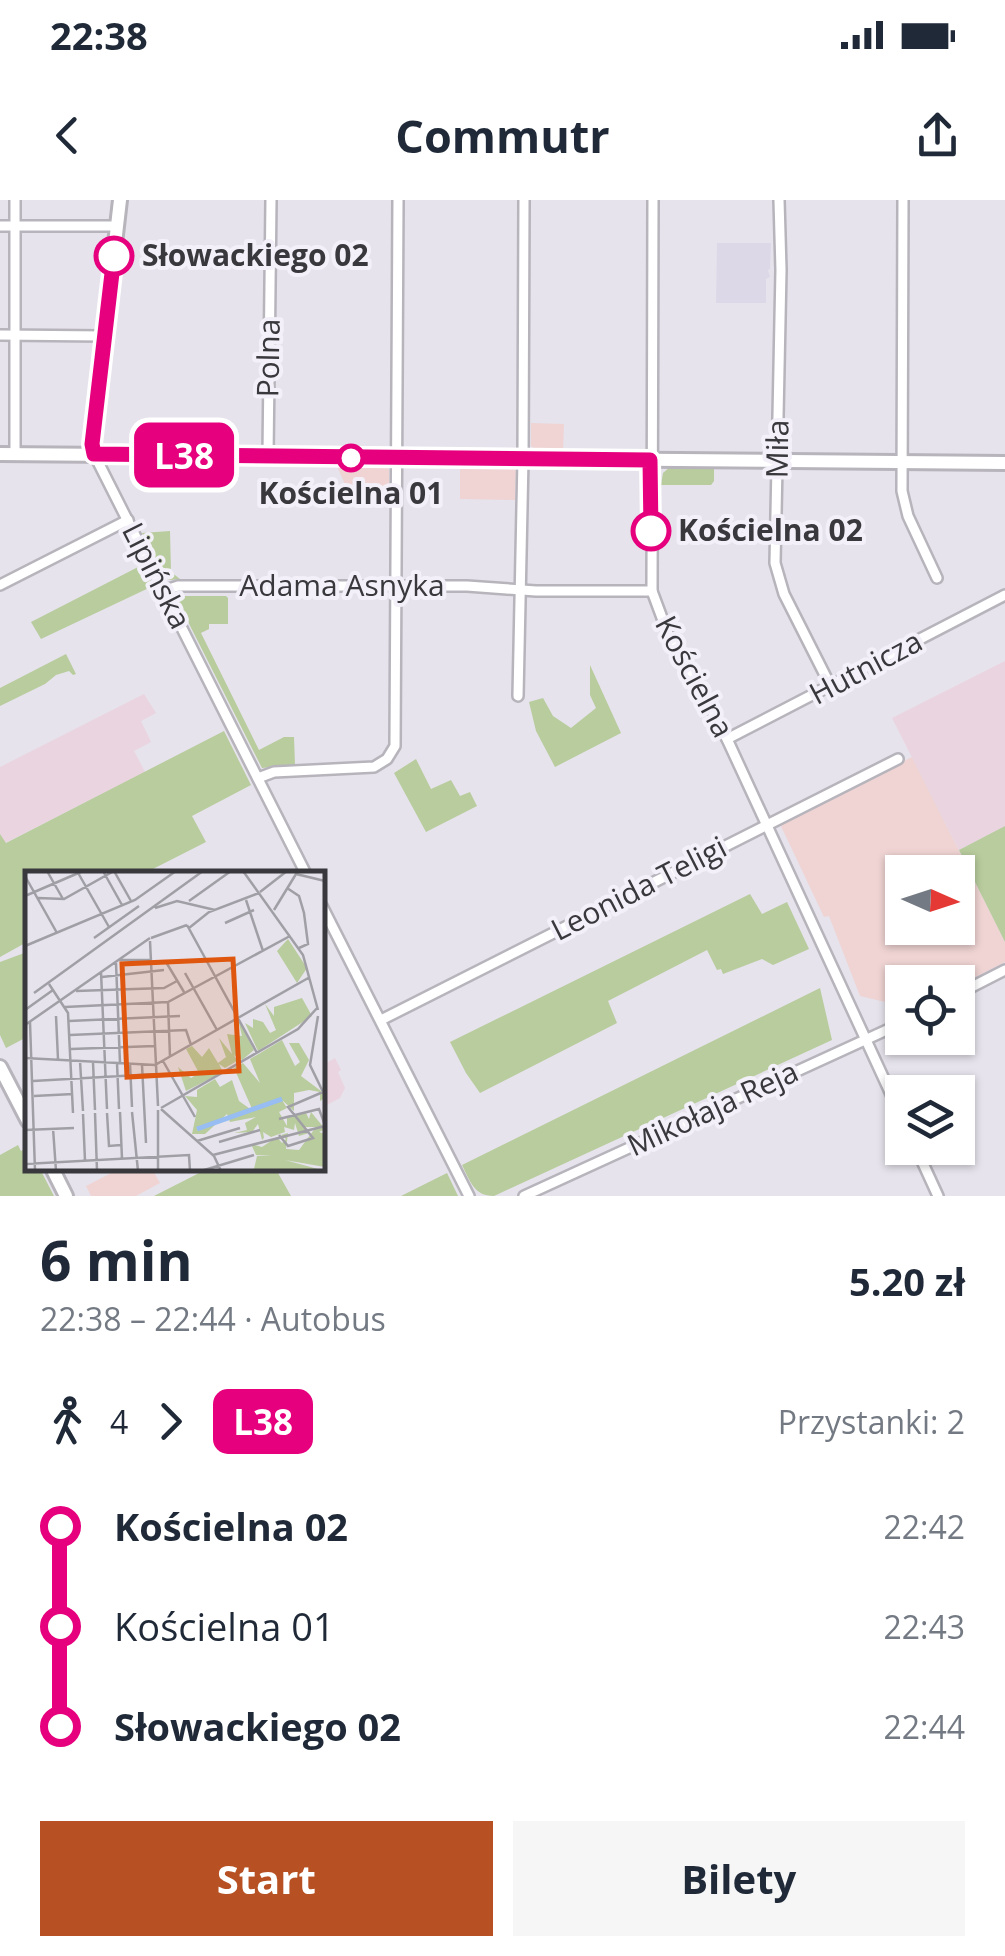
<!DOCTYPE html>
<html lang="pl">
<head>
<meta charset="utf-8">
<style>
	body { margin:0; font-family:"Open Sans",sans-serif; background:#f6f6f7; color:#1f2937; height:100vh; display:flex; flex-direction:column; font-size:38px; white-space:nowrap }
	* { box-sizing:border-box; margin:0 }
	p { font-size:32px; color:#747a83 }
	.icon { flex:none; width:55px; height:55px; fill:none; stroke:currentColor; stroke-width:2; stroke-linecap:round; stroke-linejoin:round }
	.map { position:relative; height:996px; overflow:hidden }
	.panel { display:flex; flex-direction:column; background:#fff; flex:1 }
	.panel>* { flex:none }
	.badge { padding:0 20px; border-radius:15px; font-size:35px; line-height:65px }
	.needle { width:65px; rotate:93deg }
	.tools { position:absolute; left:885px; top:655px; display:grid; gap:20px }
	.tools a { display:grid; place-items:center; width:90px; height:90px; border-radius:0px; background:#fff; box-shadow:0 2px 8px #0004; font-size:50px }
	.map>.badge { position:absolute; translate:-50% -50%; box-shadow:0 0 0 5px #fff }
	.legs { display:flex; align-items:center; gap:15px; height:110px; padding:0 40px; font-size:32px }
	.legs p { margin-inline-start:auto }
	.summary { display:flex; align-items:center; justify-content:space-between; height:170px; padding:0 40px }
	h1 { font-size:55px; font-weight:700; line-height:75px }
	.button { display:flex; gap:20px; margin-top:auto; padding:20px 40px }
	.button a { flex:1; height:115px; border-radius:0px; background:#b75123; color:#fff; font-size:40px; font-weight:700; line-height:115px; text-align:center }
	.button a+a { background:#f6f6f7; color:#1f2937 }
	ul { padding:0 40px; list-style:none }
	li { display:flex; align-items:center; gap:35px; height:100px; font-size:38px }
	li i { display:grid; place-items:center; width:15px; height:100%; margin:0 12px; background:currentColor }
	li i::after { content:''; width:25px; height:25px; margin:-12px; border:8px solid; border-radius:50%; background:#fff }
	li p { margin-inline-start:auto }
	li:first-child i { background:linear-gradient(#0000 50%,currentColor 0) }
	li:last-child i { background:linear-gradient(currentColor 50%,#0000 0) }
	.status { display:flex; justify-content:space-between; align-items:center; height:70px; padding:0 50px; background:#fff; direction:ltr }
	.status svg { height:28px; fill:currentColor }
	header { display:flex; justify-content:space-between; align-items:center; height:130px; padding:0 40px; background:#fff; font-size:45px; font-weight:700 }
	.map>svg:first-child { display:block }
	.commercial { fill:#efd4d3; fill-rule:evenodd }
	.industrial { fill:#ead4e0 }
	.built { fill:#ddd8e8 }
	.green { fill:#b8cc9d }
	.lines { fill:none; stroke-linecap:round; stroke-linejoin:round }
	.street-casing { stroke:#b7b4bc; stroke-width:14 }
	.secondary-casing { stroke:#b7b4bc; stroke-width:18 }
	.street { stroke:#fff; stroke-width:9 }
	.secondary { stroke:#fff; stroke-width:12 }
	.line-1-casing { stroke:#fff; stroke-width:22 }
	.line-1 { stroke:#e6007e; stroke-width:15 }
	.stop-1-dot { fill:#fff; stroke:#e6007e; stroke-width:5 }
	.labels { text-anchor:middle; stroke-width:8; stroke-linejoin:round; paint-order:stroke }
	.stop-label { font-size:30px; font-weight:bold; fill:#39383c; stroke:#f3f0f9; text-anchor:start }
	.street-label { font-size:30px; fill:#39383c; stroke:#f3f0f9 }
	.inset-river { fill:none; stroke:#97bdf3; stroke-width:5 }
	.inset-road { fill:none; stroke:#a19fa6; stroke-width:2.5 }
	.view { fill:#df570e; fill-opacity:0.15; stroke:#df570e; stroke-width:5 }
	.inset-edge { fill:none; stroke:#39383c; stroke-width:5 }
</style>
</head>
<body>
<div class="status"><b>22:38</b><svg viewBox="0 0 49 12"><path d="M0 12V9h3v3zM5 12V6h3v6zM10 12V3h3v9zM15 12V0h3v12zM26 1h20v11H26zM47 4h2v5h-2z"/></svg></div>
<header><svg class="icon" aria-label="back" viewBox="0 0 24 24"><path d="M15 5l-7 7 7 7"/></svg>Commutr<svg class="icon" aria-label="share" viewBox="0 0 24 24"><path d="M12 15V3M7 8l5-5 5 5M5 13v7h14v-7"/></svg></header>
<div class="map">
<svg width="1005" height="996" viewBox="0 0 1005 996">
	<rect width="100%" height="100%" fill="#e6e3ec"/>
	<!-- commercial -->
	<g class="commercial">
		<path d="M 531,223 L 564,224 L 563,251 L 536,251 L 531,246 Z"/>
		<path d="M 336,264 L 385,265 L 389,269 L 389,290 L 348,291 Z"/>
		<path d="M 460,266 L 516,266 L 515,300 L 460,299 Z"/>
		<path d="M 912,557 L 1005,742 L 1005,762 L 958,786 L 958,782 L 902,782 L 902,806 L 860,796 L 829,716 L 824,717 L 780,624 ZM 902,672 L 958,672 L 958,728 L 902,728 Z"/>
		<path d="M 121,968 L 152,969 L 160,983 L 136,996 L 91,996 L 86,986 Z"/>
	</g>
	<!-- industrial -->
	<g class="industrial">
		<path d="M 1005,461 L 1005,626 L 959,650 L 892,518 Z"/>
		<path d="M 144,494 L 156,513 L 141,521 L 151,542 L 134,551 L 145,572 L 5,643 L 0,634 L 0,567 Z"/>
		<path d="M 335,858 L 341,870 L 338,872 L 345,888 L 340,898 L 323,907 L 323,865 Z"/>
	</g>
	<!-- built -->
	<path class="built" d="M 717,43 L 771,43 L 770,69 L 768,70 L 770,77 L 766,79 L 766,103 L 716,103 Z"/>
	<!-- green -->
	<g class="green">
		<path d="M 670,267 L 714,267 L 714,281 L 711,285 L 661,285 L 663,273 Z"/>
		<path d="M 170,331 L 171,372 L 180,379 L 170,380 L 165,377 L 142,333 Z"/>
		<path d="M 142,365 L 153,386 L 41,439 L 31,422 Z"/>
		<path d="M 181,396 L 226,396 L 228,398 L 228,424 L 209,424 L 209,429 L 201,433 L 259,550 L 284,537 L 294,537 L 295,565 L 262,568 L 177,400 Z"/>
		<path d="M 66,454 L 76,474 L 73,475 L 69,471 L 56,475 L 45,484 L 0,506 L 0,488 Z"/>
		<path d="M 590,465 L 621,533 L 555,567 L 536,531 L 529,502 L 543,498 L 553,516 L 571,528 L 596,508 L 590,495 Z"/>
		<path d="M 224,531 L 251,585 L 192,616 L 206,642 L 145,673 L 28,674 L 27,742 L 0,757 L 0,634 L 6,643 Z"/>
		<path d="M 416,559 L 431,589 L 451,580 L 460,596 L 470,592 L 477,606 L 426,632 L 394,573 Z"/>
		<path d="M 1005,626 L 1005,742 L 959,650 Z"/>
		<path d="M 750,694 L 762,714 L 787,702 L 809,749 L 773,765 L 762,759 L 723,774 L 721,769 L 717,770 L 707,750 L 608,801 L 617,823 L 480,893 L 466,873 L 450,842 Z"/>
		<path d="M 27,752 L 27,837 L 6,848 L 0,835 L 0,762 Z"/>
		<path d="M 820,788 L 832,840 L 494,996 C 474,996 470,981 462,965 Z"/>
		<path d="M 18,945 L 21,951 L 27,948 L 28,968 L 40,969 L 54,996 L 0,996 L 0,955 Z"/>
		<path d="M 209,968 L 286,969 L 278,973 L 291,996 L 154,996 Z"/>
		<path d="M 447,973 L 458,996 L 401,996 Z"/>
	</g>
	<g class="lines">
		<!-- street casing -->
		<g class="street-casing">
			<g id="street">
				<path d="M 653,0 L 652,391 L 671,442 L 700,488 L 727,539 L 902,918"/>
				<path d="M 779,0 L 781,70 L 775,363 L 784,394 L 831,487"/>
				<path d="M 903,0 L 902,291 L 908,316 L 937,378"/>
				<path d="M 0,26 L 117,26"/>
				<path d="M 0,135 L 104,136"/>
				<path d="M 15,254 L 15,0"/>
				<path d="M 94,254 L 306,674"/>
				<path d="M 268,256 L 271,0"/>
				<path d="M 0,385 L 128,320"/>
				<path d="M 163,391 L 178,386 L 467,386 L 536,391 L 652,391"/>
				<path d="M 518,496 L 523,259 L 524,0"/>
				<path d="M 727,539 L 1005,395"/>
				<path d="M 258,578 L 274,572 L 374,567 L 387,559 L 395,546 L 398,0"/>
				<path d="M 322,706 L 469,996"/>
				<path d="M 958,794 L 1005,770"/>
				<path d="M 381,820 L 898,559"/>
				<path d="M 916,948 L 938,996"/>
				<path d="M 524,996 L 902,823"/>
			</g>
		</g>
		<!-- secondary casing -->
		<g class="secondary-casing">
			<g id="secondary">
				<path d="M 0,254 L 1005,263"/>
				<path d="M 94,254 L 92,244 L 120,0"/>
				<path d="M 0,867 L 28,921"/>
				<path d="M 52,968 L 66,996"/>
			</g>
		</g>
		<!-- street -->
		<use href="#street" class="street"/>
		<!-- secondary -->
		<use href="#secondary" class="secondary"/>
	</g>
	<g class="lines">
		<!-- line-1 casing -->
		<g class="line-1-casing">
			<path id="line-1" d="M 114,56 L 92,244 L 94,254 L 650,260 L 651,331"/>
		</g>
		<!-- line-1 -->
		<use href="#line-1" class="line-1"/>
	</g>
	<!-- markers -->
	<g class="stop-1-dot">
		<circle cx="114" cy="56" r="18"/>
		<circle cx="351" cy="258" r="12"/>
		<circle cx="651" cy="331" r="18"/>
	</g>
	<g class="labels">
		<!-- stop labels -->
		<g class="stop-label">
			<text x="142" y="66">Słowackiego 02</text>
			<text x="351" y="304" text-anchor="middle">Kościelna 01</text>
			<text x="678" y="341">Kościelna 02</text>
		</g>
		<!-- street labels -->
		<g class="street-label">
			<text transform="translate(269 158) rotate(-89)" y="10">Polna</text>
			<text transform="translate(778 249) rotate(-89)" y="10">Miła</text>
			<text transform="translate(156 376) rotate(63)" y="10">Lipińska</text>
			<text x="342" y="396">Adama Asnyka</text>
			<text transform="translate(866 468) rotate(-28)" y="10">Hutnicza</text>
			<text transform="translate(694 477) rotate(62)" y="10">Kościelna</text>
			<text transform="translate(639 689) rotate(-27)" y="10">Leonida Teligi</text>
			<text transform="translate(713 909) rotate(-25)" y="10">Mikołaja Reja</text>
		</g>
	</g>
	<!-- overview -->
	<g transform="translate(25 671)">
		<rect width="300" height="300" fill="#e6e3ec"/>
		<path d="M 263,68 L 282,97 L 272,112 L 252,80 ZM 277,127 L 287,145 L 233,180 L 220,152 L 228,157 L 228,148 L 238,151 L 245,162 L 251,159 L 240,133 L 249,145 L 249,136 ZM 213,148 L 229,179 L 217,189 L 209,184 L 212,190 L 200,197 L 194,193 L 198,201 L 161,220 L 153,196 L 166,207 L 174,202 L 161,178 L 167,175 L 177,186 L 184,177 L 193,192 L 201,186 L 194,167 L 207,183 L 202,163 L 217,165 ZM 257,169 L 270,195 L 275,191 L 264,172 L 274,172 L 284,189 L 276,205 L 296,220 L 300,227 L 295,230 L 295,221 L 284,219 L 269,222 L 269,240 L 257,229 L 262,237 L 254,241 L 262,255 L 262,247 L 281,242 L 284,248 L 286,241 L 300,258 L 294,261 L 300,263 L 300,296 L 260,289 L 300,300 L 229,298 L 232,285 L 247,285 L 231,284 L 226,273 L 237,276 L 252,266 L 257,272 L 261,268 L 256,264 L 263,262 L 261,278 L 274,279 L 291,256 L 280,256 L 284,262 L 274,265 L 270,252 L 269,259 L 259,256 L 260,261 L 246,266 L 238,261 L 239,267 L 237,269 L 233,253 L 227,261 L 209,262 L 222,259 L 220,252 L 231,246 L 205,251 L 202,243 L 180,263 L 167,263 L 172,239 L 160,225 L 172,226 L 172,219 L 190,208 L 195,216 L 207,209 L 214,230 L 228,240 L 209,197 L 218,192 L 235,212 L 225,188 Z" fill="#b8cc9d"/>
		<path class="inset-river" d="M 172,258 L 257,228"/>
		<path class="inset-road" d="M 22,0 L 38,28M 52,0 L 84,56M 78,0 L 97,34M 218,0 L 278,84 L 293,139M 0,5 L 32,62M 262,17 L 274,25 L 279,42 L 283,73 L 274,77M 235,21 L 262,0M 0,25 L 58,0M 13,27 L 39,28 L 89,0 L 106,30M 221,29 L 238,80M 164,30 L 206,0M 130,37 L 152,30 L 190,39M 249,39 L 271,3 L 300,10M 200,52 L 229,39M 162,54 L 232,182M 164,57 L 184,41 L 234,22M 69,67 L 114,35M 126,67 L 162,54M 125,70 L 133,235M 0,75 L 110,29 L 151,0M 93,89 L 126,89M 141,91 L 159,121M 91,92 L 95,192M 76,101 L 82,238M 160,102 L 192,159M 77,106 L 139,99M 24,113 L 43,142 L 48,242M 51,120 L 139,117 L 152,110M 9,122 L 178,0M 143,131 L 145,186M 40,136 L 143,131 L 265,65M 0,139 L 28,119M 31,145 L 33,188M 293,145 L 285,194 L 299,223M 44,150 L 155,145M 5,151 L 10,300M 0,154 L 125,67M 45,164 L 161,159 L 166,174M 46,178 L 130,175M 0,187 L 130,194 L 285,106M 55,190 L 58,240M 138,190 L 170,246M 68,191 L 70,239M 92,192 L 94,238M 105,193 L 107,236M 117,194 L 121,272M 8,210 L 131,203M 9,225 L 48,223M 136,237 L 273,158 L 293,136M 136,238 L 189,285 L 196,300M 95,241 L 97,288M 107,241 L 113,300M 70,242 L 72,300M 82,242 L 84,275 L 96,274M 58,243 L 60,290M 254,248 L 294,238 L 300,254M 28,257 L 31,300M 0,259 L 49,257M 254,264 L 263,275 L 288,267 L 263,236 L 298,221M 172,270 L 215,257M 194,271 L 235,259M 188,284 L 300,255M 0,293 L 164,284 L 165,300M 133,300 L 133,239M 176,300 L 229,284"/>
		<path class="view" d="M 208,88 L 214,200 L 102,206 L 97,93 Z"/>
		<rect width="300" height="300" class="inset-edge"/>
	</g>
</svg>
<div class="tools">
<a><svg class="needle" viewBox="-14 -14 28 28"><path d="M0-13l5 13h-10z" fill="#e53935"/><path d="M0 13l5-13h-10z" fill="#747a83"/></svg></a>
<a><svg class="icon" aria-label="locate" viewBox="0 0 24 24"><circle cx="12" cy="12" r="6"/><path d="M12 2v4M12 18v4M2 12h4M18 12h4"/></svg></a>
<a><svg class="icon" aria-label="layers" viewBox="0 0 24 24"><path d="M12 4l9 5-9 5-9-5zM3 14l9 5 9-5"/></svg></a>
</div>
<b class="badge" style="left:184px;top:255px;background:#e6007e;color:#fff">L38</b>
</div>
<section class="panel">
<div class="summary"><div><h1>6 min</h1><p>22:38 – 22:44 · Autobus</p></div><b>5.20 zł</b></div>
<div class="legs"><svg class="icon" aria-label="walk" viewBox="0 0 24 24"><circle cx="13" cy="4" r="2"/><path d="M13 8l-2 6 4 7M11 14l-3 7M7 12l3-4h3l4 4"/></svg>4<svg class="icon" aria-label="forward" viewBox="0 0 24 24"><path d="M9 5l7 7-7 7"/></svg><b class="badge" style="background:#e6007e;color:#fff">L38</b><p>Przystanki: 2</p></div>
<ul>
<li><i style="color:#e6007e"></i><b>Kościelna 02</b><p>22:42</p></li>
<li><i style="color:#e6007e"></i><span>Kościelna 01</span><p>22:43</p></li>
<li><i style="color:#e6007e"></i><b>Słowackiego 02</b><p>22:44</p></li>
</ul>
<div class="button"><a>Start</a><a>Bilety</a></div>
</section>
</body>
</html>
